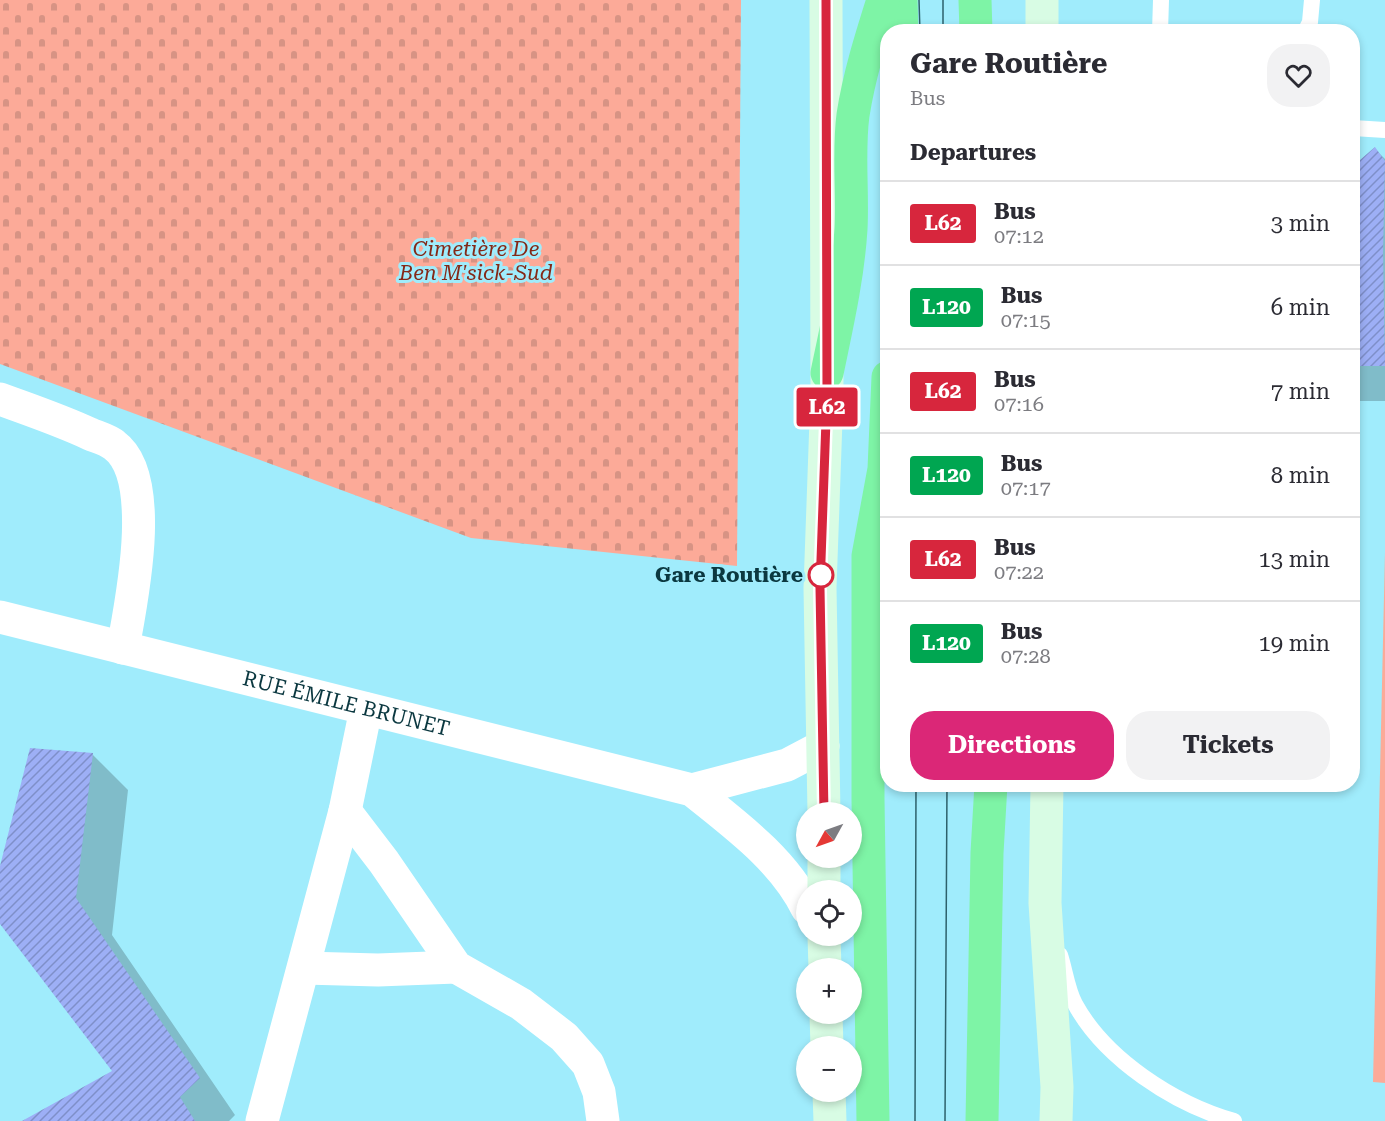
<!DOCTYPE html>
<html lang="en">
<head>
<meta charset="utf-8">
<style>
	body { margin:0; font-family:"Roboto Serif",serif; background:#f2f2f3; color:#2b2b33; height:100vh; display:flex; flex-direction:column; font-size:22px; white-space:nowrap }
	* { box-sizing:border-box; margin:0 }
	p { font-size:20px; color:#7c7c81 }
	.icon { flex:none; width:33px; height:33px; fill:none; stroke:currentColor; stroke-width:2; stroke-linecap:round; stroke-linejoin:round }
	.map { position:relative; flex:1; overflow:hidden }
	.panel { position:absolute; left:880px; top:24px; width:480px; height:768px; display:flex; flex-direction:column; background:#fff; border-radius:24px; box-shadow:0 3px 9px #0003 }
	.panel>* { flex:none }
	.badge { padding:0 12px; border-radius:4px; font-size:21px; line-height:39px }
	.needle { width:39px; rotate:230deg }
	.tools { position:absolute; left:796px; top:802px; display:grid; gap:12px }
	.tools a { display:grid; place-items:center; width:66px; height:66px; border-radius:50%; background:#fff; box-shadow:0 3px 9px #0003; font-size:30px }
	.map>.badge { position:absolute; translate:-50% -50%; box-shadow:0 0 0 3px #fff }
	h2 { padding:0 30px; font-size:22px; line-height:54px }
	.round { display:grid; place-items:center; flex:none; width:63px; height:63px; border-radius:24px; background:#f2f2f3 }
	.headline { display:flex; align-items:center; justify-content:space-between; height:102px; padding:0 30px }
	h1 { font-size:28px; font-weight:700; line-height:45px }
	.cta { display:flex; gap:12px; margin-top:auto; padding:12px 30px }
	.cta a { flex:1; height:69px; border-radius:24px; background:#db2777; color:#fff; font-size:24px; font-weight:700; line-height:69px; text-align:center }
	.cta a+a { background:#f2f2f3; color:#2b2b33 }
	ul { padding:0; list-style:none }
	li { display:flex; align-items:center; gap:18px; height:84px; padding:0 30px; border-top:2px solid #e1e1e2 }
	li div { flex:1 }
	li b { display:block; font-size:22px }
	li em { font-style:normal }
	li .badge { min-width:66px; font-weight:700; text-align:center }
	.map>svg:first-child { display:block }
	.cemetery { fill:url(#cemetery-stones) }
	.pitch { fill:#fcaa98 }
	.shadow { fill:#0003 }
	.building { fill:url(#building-hatch) }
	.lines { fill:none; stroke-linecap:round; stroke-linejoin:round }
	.lane { stroke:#fff; stroke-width:16 }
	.street { stroke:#fff; stroke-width:33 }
	.secondary { stroke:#d8fce4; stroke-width:33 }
	.highway { stroke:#7ef4a6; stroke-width:33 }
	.tram { stroke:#2d616b; stroke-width:1.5 }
	.line-casing { stroke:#fff; stroke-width:14 }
	.line { stroke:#d7263d; stroke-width:9 }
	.stop-dot { fill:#fff; stroke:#d7263d; stroke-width:3 }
	.labels { text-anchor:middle; stroke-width:6; stroke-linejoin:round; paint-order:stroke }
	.park-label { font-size:21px; font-style:italic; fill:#842817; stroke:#a0ecfc }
	.stop-label { font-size:21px; font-weight:bold; fill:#0b3840; stroke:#a0ecfc; text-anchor:end }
	.street-label { font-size:21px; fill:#0b3840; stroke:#a0ecfc }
</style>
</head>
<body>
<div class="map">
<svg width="1385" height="1121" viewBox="0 0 1385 1121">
	<defs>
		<pattern id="cemetery-stones" width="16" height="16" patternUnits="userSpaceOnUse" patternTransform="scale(1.5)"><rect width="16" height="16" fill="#fcaa98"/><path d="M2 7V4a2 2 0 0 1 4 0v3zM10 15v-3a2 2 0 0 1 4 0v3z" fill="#d79384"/></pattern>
		<pattern id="building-hatch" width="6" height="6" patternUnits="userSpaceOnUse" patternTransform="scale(1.5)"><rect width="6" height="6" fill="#9daff6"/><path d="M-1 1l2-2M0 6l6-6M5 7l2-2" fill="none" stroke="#7e8fc9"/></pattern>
	</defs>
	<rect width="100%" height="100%" fill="#a0ecfc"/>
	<!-- cemetery -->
	<path class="cemetery" d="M 0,0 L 741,0 L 737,566 L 471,538 L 0,364 Z"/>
	<!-- pitch -->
	<path class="pitch" d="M 1385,552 L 1385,1083 L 1373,1082 Z"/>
	<!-- shadow -->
	<g class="shadow">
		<path d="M 1375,149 L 1385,159 L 1385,401 L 1353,401 L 1353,167 Z"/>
		<path d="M 92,754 L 128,790 L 112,935 L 235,1115 L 229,1121 L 25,1121 L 114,1072 L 0,921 L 0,872 Z"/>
	</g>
	<!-- building -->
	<g class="building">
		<path d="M 1375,147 L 1385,161 L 1383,252 L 1385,366 L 1353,366 L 1353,166 Z"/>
		<path d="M 30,748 L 93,753 L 76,898 L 200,1078 L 180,1097 L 195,1121 L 22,1121 L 112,1071 L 0,924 L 0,866 Z"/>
	</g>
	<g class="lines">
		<!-- lane -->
		<g class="lane">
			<path d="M 1160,32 L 1161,0"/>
			<path d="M 1305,32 L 1310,22 L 1312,0"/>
			<path d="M 1353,128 L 1385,130"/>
			<path d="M 1060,955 C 1065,970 1067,989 1075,1004 C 1105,1059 1174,1104 1234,1121"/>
		</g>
		<!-- street -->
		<g class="street">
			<path d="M 0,399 C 30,410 60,420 90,434 C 97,437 108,440 114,445 C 158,477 131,603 123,648"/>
			<path id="s1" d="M 0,617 L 692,790 C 734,824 783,859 807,908"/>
			<path d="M 692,790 L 787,765 L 823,746"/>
			<path d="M 345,811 L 384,862 L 456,967 L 521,1004 L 564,1037 L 588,1064 L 599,1092 L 603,1121"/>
			<path d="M 304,968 L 378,970 L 456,967"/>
			<path d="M 262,1121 L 345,811 L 366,709"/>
		</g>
		<!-- secondary -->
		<g class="secondary">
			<path d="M 1042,0 L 1042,32"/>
			<path d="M 1047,784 L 1045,903 L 1057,1087 L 1056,1121"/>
			<path d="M 824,813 L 820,588 L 827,392 L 826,0"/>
			<path d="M 824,858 L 824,891"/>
			<path d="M 824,936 L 825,969"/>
			<path d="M 826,1014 L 827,1047"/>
			<path d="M 829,1092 L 830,1121"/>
		</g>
		<!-- highway -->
		<g class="highway">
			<path d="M 901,0 L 902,32"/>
			<path d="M 975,0 L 976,32"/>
			<path d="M 827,373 C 837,325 848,277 851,229 C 853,191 848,152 853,115 C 859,76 871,38 883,0"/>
			<path d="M 873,1121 L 868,799 L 868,556 L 884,469 L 888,377"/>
			<path d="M 982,1121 L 987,853 L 991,784"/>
		</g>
		<!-- tram -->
		<g class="tram">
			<path d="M 919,0 L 920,32"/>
			<path d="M 943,0 L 943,32"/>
			<path d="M 915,1121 L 916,784"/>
			<path d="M 945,1121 L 947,784"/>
		</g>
	</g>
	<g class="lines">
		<!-- line casing -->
		<g class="line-casing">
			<path id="line" d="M 824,813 L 820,588 L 827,392 L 826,0"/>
		</g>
		<!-- line -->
		<use href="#line" class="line"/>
	</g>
	<!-- markers -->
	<circle class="stop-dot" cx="821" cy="575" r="12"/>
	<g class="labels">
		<!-- park labels -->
		<g class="park-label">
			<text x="476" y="256">Cimetière De<tspan x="476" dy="24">Ben M'sick-Sud</tspan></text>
		</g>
		<!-- stop labels -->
		<g class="stop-label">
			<text x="803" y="582">Gare Routière</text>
		</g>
		<!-- street labels -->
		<g class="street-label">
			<text dy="7" stroke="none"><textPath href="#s1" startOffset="357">RUE ÉMILE BRUNET</textPath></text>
		</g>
	</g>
</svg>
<div class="tools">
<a><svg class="needle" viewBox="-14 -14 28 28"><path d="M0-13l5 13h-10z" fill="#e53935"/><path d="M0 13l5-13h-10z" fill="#7c7c81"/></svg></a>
<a><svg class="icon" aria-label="locate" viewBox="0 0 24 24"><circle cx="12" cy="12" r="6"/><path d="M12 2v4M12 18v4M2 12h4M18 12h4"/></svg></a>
<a>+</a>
<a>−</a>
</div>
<b class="badge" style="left:827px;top:407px;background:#d7263d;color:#fff">L62</b>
<section class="panel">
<div class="headline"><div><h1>Gare Routière</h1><p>Bus</p></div><a class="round"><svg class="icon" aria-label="heart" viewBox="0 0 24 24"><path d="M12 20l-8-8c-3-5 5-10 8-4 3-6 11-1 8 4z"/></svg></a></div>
<h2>Departures</h2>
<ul>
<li><span class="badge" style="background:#d7263d;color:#fff">L62</span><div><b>Bus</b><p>07:12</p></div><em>3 min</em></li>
<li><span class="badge" style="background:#00a651;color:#fff">L120</span><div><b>Bus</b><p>07:15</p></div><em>6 min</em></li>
<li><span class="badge" style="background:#d7263d;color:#fff">L62</span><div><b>Bus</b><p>07:16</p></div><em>7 min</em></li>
<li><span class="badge" style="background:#00a651;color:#fff">L120</span><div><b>Bus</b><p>07:17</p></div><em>8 min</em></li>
<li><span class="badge" style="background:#d7263d;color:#fff">L62</span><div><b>Bus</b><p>07:22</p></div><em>13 min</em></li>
<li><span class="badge" style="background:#00a651;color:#fff">L120</span><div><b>Bus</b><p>07:28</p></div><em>19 min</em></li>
</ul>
<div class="cta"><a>Directions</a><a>Tickets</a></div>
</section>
</div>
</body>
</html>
